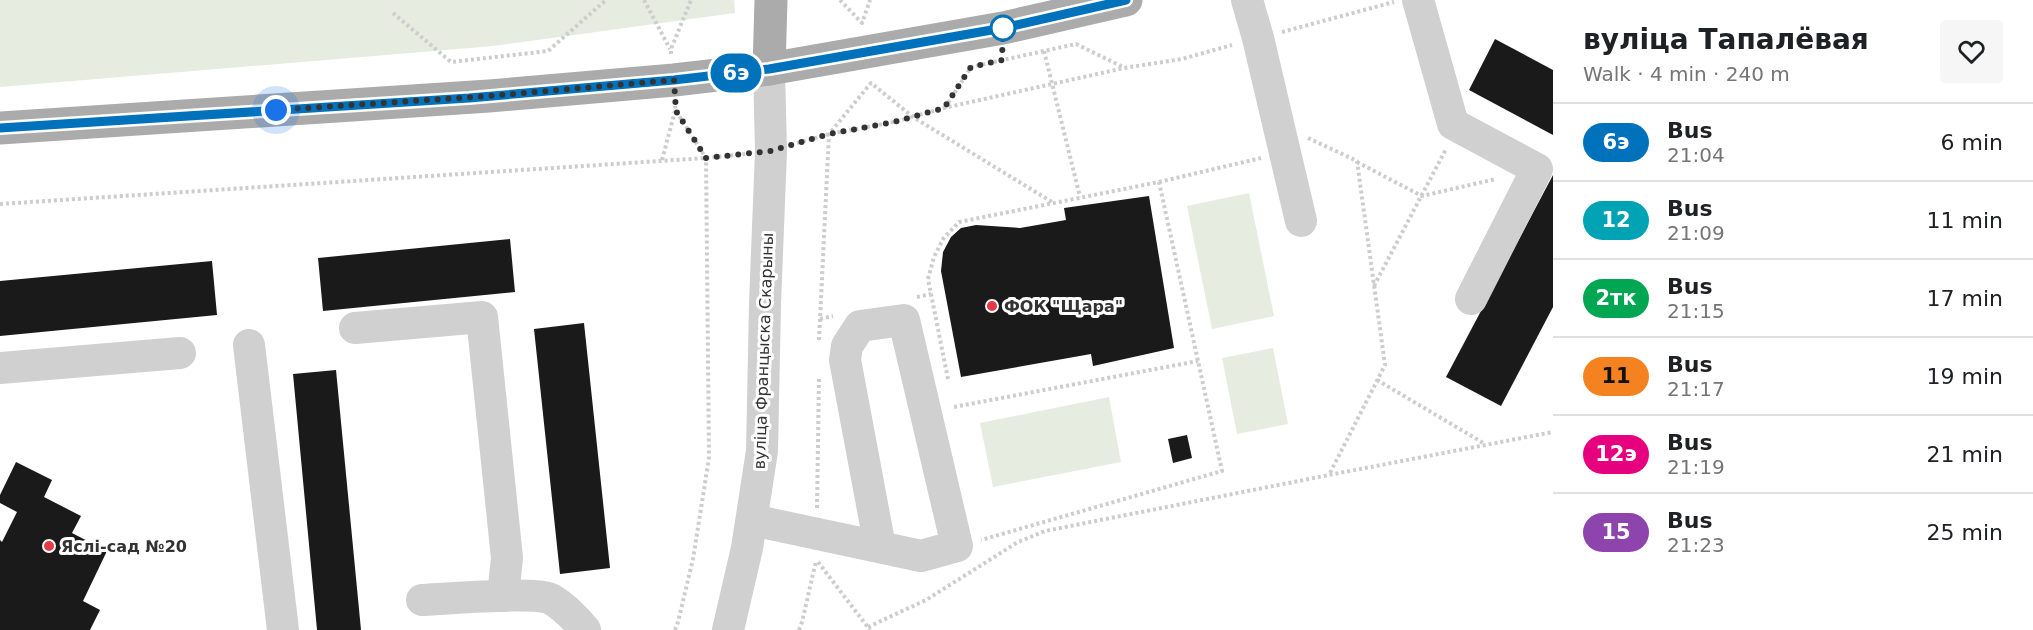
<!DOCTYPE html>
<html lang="en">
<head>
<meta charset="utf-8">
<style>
	body { margin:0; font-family:"DejaVu Sans",sans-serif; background:#f6f6f6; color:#202124; height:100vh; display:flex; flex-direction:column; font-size:22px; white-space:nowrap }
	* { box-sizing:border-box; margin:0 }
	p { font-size:20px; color:#757577 }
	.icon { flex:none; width:33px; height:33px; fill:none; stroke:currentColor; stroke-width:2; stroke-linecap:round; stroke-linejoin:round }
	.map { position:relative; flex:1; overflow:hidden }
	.panel { display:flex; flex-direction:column; background:#fff; width:480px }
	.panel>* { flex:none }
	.badge { padding:0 12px; border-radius:20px; font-size:21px; line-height:39px }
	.you { position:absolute; width:30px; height:30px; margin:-15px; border:4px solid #fff; border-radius:50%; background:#1a73e8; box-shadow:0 0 0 9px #1a73e833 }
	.map>.badge { position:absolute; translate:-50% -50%; box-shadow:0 0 0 3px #fff }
	.round { display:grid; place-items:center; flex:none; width:63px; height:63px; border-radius:6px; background:#f6f6f6 }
	.head { display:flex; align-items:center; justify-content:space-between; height:102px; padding:0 30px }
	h1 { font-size:28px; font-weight:600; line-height:45px }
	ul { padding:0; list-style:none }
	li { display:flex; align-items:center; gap:18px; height:78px; padding:0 30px; border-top:2px solid #e0e0e0 }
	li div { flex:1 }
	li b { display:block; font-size:22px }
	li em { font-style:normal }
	li .badge { min-width:66px; font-weight:700; text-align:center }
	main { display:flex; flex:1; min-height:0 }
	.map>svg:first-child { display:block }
	.green { fill:#e6ecdf }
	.building { fill:#1a1a1a }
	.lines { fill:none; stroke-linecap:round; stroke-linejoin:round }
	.path { stroke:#cdcdcd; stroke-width:4; stroke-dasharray:3 3; stroke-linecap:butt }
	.minor { stroke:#d0d0d0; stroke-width:32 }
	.major { stroke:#ababab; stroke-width:33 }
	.line-casing { stroke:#fff; stroke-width:14 }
	.line { stroke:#0072bc; stroke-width:9 }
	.walk { stroke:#333; stroke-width:6; stroke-dasharray:0 10.8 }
	.stop-dot { fill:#fff; stroke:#0072bc; stroke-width:3 }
	.poi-dot { fill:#e63946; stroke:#fff; stroke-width:2 }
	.labels { text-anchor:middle; stroke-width:6; stroke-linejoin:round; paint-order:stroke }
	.poi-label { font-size:16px; font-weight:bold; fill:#333; stroke:#fff; text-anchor:start }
	.street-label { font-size:16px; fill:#333; stroke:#fff }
</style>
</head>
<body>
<main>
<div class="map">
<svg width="1553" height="630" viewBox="0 0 1553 630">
	<rect width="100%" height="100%" fill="#fff"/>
	<!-- green -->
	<g class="green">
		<path d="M 0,0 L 734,0 L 735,13 L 493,46 L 0,87 Z"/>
		<path d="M 1249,193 L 1274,316 L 1212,329 L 1187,206 Z"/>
		<path d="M 1273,348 L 1288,424 L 1237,434 L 1222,358 Z"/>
		<path d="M 1109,397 L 1121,462 L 993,487 L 980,423 Z"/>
	</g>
	<!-- building -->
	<g class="building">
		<path d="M 1495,39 L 1553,70 L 1553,135 L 1469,90 Z"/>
		<path d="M 1553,175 L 1553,307 L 1501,406 L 1446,377 Z"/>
		<path d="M 1149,196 L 1174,348 L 1093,366 L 1091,354 L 961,377 L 941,271 L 943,252 L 951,237 L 961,228 L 976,225 L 1020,228 L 1066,220 L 1064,208 Z"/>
		<path d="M 510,239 L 515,292 L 323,311 L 318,258 Z"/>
		<path d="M 212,261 L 217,315 L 0,336 L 0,281 Z"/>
		<path d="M 584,323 L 610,568 L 560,574 L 534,329 Z"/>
		<path d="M 336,370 L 361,630 L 317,630 L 293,374 Z"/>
		<path d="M 1187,435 L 1192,458 L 1173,463 L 1168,439 Z"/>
		<path d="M 16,462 L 52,480 L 44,497 L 81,516 L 72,533 L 107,551 L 83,601 L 100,610 L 90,630 L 0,630 L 0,540 L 2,542 L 17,512 L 0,503 L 0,495 Z"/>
	</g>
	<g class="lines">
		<!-- path -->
		<g class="path">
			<path d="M 644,0 L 670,49"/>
			<path d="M 840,0 L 862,23 L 870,0"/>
			<path d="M 393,13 L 451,62 L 548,51 L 606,0"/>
			<path d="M 1282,32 L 1394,2"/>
			<path d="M 1044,51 L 1080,197"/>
			<path d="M 671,54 L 671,49 L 691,0"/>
			<path d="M 945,108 L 971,67 L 1076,44 L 1123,67"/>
			<path d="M 1308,138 L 1357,161 L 1385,365 L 1329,475 L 1553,432"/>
			<path d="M 797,143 L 829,134 L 894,122 L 944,108 L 1124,68 L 1182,59 L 1232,45"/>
			<path d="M 662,160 L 675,111"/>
			<path d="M 1357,162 L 1422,196 L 1496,179"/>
			<path d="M 1159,182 L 1261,158"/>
			<path d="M 0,204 L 706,158 L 746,154"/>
			<path d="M 1374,286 L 1446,149"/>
			<path d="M 917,297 L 931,294"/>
			<path d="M 820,319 L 833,316"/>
			<path d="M 819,340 L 829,134 L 871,83 L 913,117 L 1052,202"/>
			<path d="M 948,379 L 928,279 L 934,257 L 943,239 L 959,222 L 1159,182 L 1222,471 L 981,540"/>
			<path d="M 1377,380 L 1485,444"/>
			<path d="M 954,407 L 1198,361"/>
			<path d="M 817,508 L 819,378"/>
			<path d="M 818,562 L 870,630"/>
			<path d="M 868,627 L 926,600 L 1018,542 L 1045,531 L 1329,475"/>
			<path d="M 675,630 L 678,622 L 693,559 L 709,458 L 706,158 L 676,111 L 675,106"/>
			<path d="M 799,630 L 802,622 L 816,561"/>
		</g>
		<!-- minor -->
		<g class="minor">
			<path d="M 1247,0 L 1258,38 L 1301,221"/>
			<path d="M 1418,0 L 1453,124 L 1537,169 L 1471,299"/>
			<path d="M 355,328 L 482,317 L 507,558 L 503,596"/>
			<path d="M 249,345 L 283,630"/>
			<path d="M 0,368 L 180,353"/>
			<path d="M 752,520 L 921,556 L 957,546 L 904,320 L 860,326 L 847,346 L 845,360 L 880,547"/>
			<path d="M 422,600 C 443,599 539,591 551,599 C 563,606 576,619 585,630"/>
			<path d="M 728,630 L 747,548 L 762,451 L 765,304 L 771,151 L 769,69"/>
		</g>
		<!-- major -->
		<g class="major">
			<path d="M 769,69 L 771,0"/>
			<path d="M 0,128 L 489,96 L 674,80 L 769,69 L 1003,28 L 1126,0"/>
		</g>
	</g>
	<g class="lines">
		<!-- line casing -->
		<g class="line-casing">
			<path id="line" d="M 0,128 L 469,98 L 674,80 L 769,69 L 1003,28 L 1126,0"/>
		</g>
		<!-- line -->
		<use href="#line" class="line"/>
		<!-- walk -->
		<path class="walk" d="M 276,110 L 489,96 L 674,80 L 676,111 L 706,158 L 771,151 L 829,134 L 894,122 L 944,108 L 971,67 L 1002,60 L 1003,28"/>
	</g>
	<!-- markers -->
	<circle class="stop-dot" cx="1003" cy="28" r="12"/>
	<g class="poi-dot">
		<circle cx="992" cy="306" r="6"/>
		<circle cx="49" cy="546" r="6"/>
	</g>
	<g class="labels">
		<!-- poi labels -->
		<g class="poi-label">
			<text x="1004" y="312">ФОК "Щара"</text>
			<text x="61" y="552">Яслі-сад №20</text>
		</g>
		<!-- street labels -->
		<g class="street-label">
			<text transform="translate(763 351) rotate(-88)" y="6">вуліца Францыска Скарыны</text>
		</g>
	</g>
</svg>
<div class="you" style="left:276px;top:110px"></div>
<b class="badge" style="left:736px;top:73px;background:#0072bc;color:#fff">6э</b>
</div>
<section class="panel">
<div class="head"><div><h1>вуліца Тапалёвая</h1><p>Walk · 4 min · 240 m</p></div><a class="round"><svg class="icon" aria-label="heart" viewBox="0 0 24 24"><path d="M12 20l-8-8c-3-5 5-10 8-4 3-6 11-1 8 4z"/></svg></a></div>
<ul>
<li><span class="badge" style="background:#0072bc;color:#fff">6э</span><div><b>Bus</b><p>21:04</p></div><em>6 min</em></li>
<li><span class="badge" style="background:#00a3b4;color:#fff">12</span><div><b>Bus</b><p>21:09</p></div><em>11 min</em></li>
<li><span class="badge" style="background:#00a651;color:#fff">2тк</span><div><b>Bus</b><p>21:15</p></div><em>17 min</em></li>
<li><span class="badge" style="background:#f58220;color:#111">11</span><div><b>Bus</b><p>21:17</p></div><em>19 min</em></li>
<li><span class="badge" style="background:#e6007e;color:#fff">12э</span><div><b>Bus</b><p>21:19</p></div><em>21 min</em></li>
<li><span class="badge" style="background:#8e44ad;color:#fff">15</span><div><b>Bus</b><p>21:23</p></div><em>25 min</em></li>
</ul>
</section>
</main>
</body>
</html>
